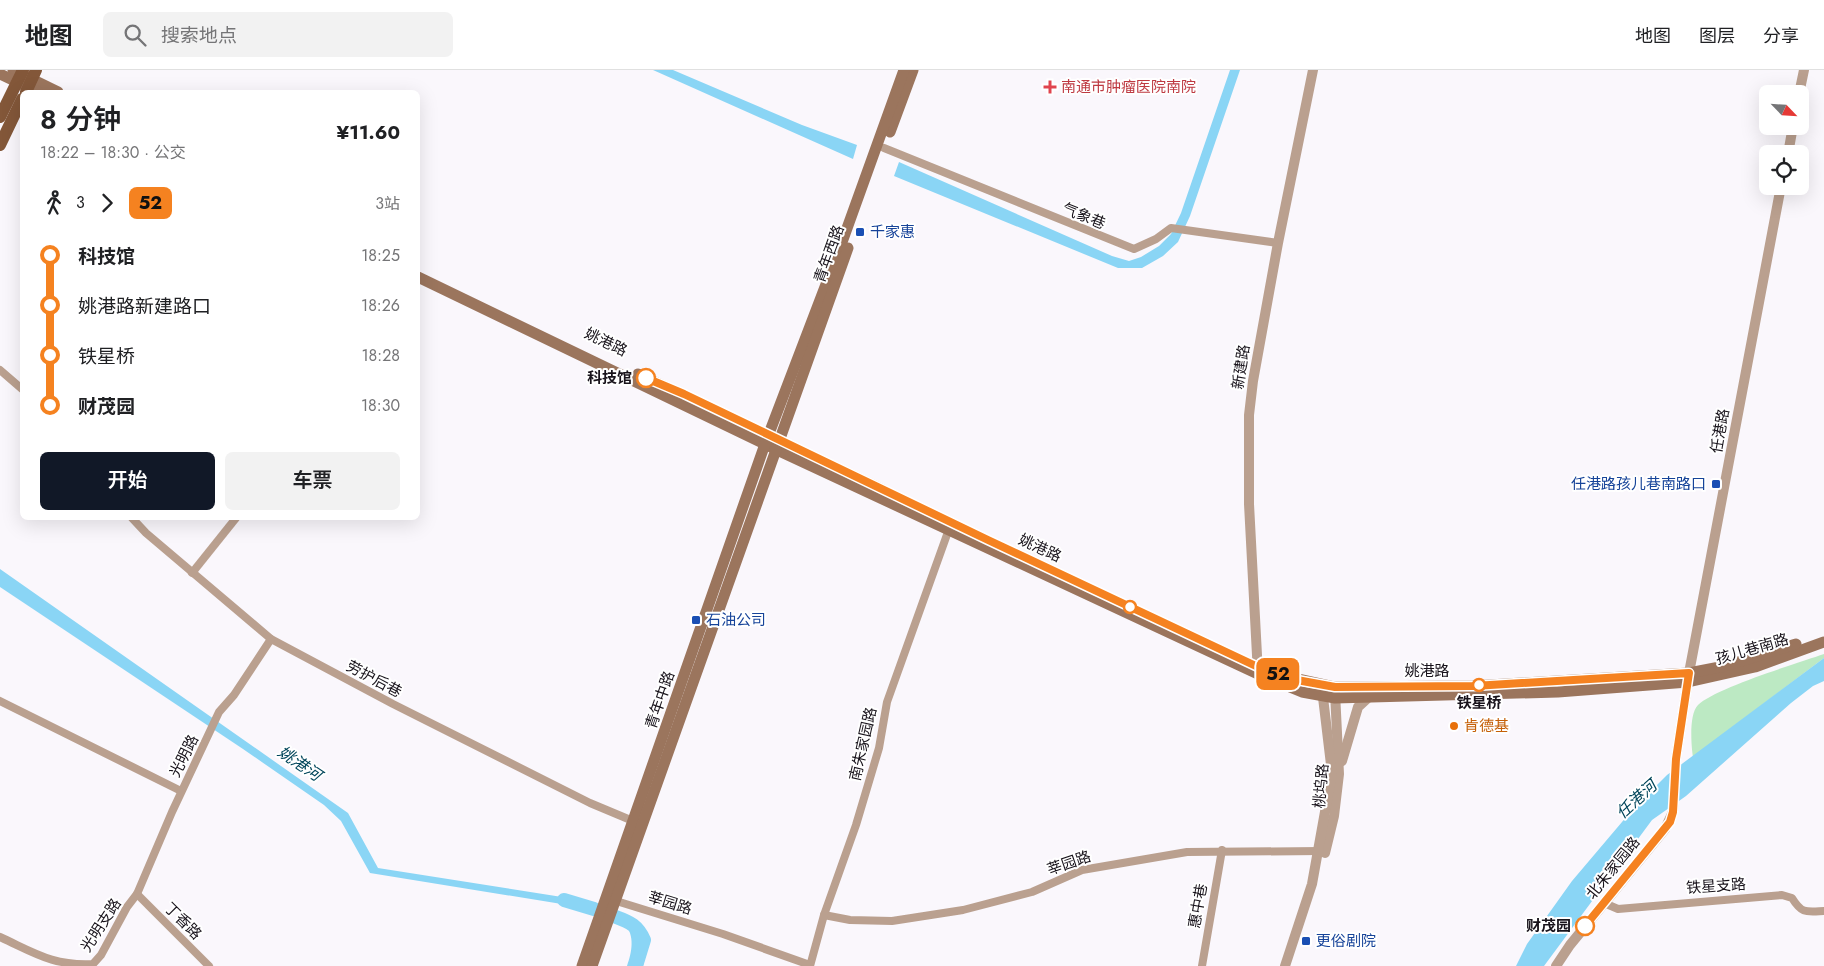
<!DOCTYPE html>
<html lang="zh">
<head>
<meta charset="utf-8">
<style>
	body { margin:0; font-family:Jost,"Noto Sans SC",sans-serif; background:#f2f2f2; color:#202124; height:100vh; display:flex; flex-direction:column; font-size:19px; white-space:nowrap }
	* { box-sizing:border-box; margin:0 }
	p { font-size:16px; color:#757577 }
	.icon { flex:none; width:28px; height:28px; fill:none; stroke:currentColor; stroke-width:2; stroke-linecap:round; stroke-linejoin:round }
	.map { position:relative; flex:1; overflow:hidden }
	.details { position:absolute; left:20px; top:20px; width:400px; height:430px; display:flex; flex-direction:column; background:#fff; border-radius:8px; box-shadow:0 5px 20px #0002 }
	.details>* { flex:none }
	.badge { padding:0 10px; border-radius:8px; font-size:18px; line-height:32px }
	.needle { width:32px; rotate:115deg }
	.buttons { position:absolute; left:1759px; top:15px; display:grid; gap:10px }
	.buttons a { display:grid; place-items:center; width:50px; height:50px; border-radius:8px; background:#fff; box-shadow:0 5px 20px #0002; font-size:25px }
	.map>.badge { position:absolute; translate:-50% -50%; box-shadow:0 0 0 2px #fff }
	.legs { display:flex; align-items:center; gap:8px; height:55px; padding:0 20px; font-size:16px }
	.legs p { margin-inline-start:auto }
	.headline { display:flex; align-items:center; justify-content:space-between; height:85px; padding:0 20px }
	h1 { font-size:28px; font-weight:600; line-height:38px }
	.primary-button { display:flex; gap:10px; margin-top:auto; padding:10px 20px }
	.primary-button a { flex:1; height:58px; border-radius:8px; background:#111827; color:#fff; font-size:20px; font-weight:600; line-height:58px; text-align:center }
	.primary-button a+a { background:#f2f2f2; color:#202124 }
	ul { padding:0 20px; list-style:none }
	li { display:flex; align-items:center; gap:18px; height:50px; font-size:19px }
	li i { display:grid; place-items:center; width:8px; height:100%; margin:0 6px; background:currentColor }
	li i::after { content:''; width:12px; height:12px; margin:-6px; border:4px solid; border-radius:50%; background:#fff }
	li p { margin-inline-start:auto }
	li:first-child i { background:linear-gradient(#0000 50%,currentColor 0) }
	li:last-child i { background:linear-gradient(currentColor 50%,#0000 0) }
	header { display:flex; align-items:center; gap:30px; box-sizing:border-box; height:70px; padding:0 25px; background:#fff; border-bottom:1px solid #e0e0e0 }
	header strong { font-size:24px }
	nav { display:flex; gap:28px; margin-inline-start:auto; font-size:18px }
	.search { width:350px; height:45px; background:#f2f2f2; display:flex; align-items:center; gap:12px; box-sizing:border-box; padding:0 18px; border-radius:8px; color:#757577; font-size:19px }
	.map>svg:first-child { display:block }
	.green { fill:#bce9c3 }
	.water { fill:#8ad5f5 }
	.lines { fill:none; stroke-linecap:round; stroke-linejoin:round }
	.river { stroke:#8ad5f5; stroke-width:14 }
	.minor { stroke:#baa08f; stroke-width:8 }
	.tertiary { stroke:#baa08f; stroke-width:10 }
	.secondary { stroke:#9b755d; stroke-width:11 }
	.primary { stroke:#835739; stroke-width:12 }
	.line-1-casing { stroke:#fff; stroke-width:11 }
	.line-1 { stroke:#f58220; stroke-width:8 }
	.health-dot { fill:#e0444e; stroke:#fff; stroke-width:2 }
	.transit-dot { fill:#1a4fb4; stroke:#fff; stroke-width:2 }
	.stop-1-dot { fill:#fff; stroke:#f58220; stroke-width:2.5 }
	.food-dot { fill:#e8710a; stroke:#fff; stroke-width:2 }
	.labels { text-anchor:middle; stroke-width:4; stroke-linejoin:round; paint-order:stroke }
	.health-label { font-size:15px; fill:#be3a42; stroke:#fff; text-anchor:start }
	.street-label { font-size:15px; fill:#18131b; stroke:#fff }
	.transit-label { font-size:15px; fill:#164399; stroke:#fff; text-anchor:start }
	.stop-label { font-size:15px; font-weight:bold; fill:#18131b; stroke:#fff; text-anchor:end }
	.food-label { font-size:15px; fill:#c56008; stroke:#fff; text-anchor:start }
	.water-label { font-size:16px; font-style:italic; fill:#00455a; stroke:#fff }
</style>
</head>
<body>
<header>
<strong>地图</strong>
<div class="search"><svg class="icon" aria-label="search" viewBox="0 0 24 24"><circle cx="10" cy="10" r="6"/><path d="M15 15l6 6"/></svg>搜索地点</div>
<nav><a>地图</a><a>图层</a><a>分享</a></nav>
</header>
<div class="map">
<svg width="1824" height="896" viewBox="0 0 1824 896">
	<rect width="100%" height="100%" fill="#faf7fc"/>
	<!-- green -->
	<path class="green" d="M 1824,584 L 1824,588 L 1693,687 C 1691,674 1689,644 1698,635 C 1715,618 1798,593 1824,584 Z"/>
	<!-- water -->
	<g class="water">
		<path d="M 653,0 L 673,0 L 802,55 L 857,75 L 853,89 Z"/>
		<path d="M 1230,0 L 1240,0 L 1190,146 L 1178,172 L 1163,186 L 1142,198 L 1118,198 L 894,106 L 899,92 L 1112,186 L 1129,191 L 1141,187 L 1159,176 L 1171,164 L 1181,143 Z"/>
		<path d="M 0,499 L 348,743 L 378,798 L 581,830 L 580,837 L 370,803 L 341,751 L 324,735 L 243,679 L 0,517 Z"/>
		<path d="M 1824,588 L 1824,611 L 1813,616 L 1791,633 L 1686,726 L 1652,750 L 1544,896 L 1516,896 L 1527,874 L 1572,811 L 1633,739 L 1667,705 Z"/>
		<path d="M 626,846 C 652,863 651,867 643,896 L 627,896 C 632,882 635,866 625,854 Z"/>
	</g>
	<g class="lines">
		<!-- river -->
		<g class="river">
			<path d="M 564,830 L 594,839"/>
			<path d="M 616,847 C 630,852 638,856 644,870 L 636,896"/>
		</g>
		<!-- minor -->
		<g class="minor">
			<path d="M 884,78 L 1134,179 L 1156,169 L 1171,158 L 1278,173"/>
			<path d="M 0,300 L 22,319"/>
			<path d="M 132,448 L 146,463 L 271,569 L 393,634 L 590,733 L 633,751"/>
			<path d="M 192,503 L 236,448"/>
			<path d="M 0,631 L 181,721"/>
			<path d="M 137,824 L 209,896"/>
			<path d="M 613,830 L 723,864 L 810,895"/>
			<path d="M 1604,833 L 1618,839 L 1782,825 L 1792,828 C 1802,844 1806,842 1824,841"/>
			<path d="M 824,845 L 850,850 L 892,851 L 963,840 L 1032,822 L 1082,800 L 1187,782 L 1321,781"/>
			<path d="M 0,867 C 35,883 53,896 93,894 L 101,885 L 127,837 L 137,824 L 172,742 L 219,642 L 234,625 L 271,569"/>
			<path d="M 810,896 L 824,845 L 856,755 L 879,678 L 887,632 L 949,459"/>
			<path d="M 1202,896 L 1222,780"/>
		</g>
		<!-- tertiary -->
		<g class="tertiary">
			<path d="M 1799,24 L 1804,0"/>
			<path d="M 1788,84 L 1793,56"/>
			<path d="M 1258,604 L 1249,434 L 1249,345 L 1253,311 L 1278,173 L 1313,0"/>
			<path d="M 1342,691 L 1358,637 L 1371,625"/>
			<path d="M 1325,783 L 1334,746 L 1339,704 L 1335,622"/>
			<path d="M 1285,896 L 1312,814 L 1332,703 L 1322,619"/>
			<path d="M 1556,896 L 1570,875 L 1665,759 L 1673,742 L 1676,689 L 1689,603 L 1781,116"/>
		</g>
		<!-- secondary -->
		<g class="secondary">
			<path d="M 13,0 L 58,22"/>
			<path d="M 0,4 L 38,22"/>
			<path d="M 890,62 L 913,0"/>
			<path d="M 418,207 L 775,379 L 1258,604 L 1302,622 L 1335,628 L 1558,622 L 1688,612 L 1755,597 L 1824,572"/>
			<path d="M 638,304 L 883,420"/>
			<path d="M 1276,604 L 1335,617 L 1473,616 L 1689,603 L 1725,596 L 1796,574"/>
			<path d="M 582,896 L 765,374 L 841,175 L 904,0"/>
			<path d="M 592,896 L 848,178"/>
		</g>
		<!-- primary -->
		<g class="primary">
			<path d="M 26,22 L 36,0"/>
			<path d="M 0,47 L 23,0"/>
			<path d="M 0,75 L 22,29"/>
		</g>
	</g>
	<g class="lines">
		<!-- line-1 casing -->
		<g class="line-1-casing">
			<path id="line-1" d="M 646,308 L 684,324 L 988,470 L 1258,597 L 1286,608 L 1335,617 L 1474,616 L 1689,603 L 1676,689 L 1673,742 L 1670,752 L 1585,856"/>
		</g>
		<!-- line-1 -->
		<use href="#line-1" class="line-1"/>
	</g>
	<!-- markers -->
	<path class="health-dot" d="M1047.5 9.5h5v5h5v5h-5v5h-5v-5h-5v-5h5z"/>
	<g class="transit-dot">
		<rect x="855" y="157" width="10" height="10" rx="2.5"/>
		<rect x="1711" y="409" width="10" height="10" rx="2.5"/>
		<rect x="691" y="545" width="10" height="10" rx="2.5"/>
		<rect x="1301" y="866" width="10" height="10" rx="2.5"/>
	</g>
	<g class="stop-1-dot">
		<circle cx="646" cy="308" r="9"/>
		<circle cx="1130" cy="537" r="6"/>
		<circle cx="1479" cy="615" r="6"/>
		<circle cx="1585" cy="856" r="9"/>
	</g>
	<circle class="food-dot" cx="1454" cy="656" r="5"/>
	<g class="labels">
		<!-- health labels -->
		<g class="health-label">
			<text x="1061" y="22">南通市肿瘤医院南院</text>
		</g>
		<!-- street labels -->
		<g class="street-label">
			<text transform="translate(1084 146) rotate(22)" y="5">气象巷</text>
			<text transform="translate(829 184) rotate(-70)" y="5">青年西路</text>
			<text transform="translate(606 272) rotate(26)" y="5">姚港路</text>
			<text transform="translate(1241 297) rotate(-81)" y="5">新建路</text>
			<text transform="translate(1720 361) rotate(-80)" y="5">任港路</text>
			<text transform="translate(1040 478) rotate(25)" y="5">姚港路</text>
			<text transform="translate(1752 579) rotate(-16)" y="5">孩儿巷南路</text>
			<text x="1427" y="606">姚港路</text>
			<text transform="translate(374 609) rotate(28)" y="5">劳护后巷</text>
			<text transform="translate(660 630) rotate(-71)" y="5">青年中路</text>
			<text transform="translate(863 674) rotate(-77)" y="5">南朱家园路</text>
			<text transform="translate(184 686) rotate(-63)" y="5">光明路</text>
			<text transform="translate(1321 716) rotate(-85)" y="5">桃坞路</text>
			<text transform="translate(1069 793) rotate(-19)" y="5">莘园路</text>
			<text transform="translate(1613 798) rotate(-51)" y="5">北朱家园路</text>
			<text transform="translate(1716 816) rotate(-4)" y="5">铁星支路</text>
			<text transform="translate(670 833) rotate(17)" y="5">莘园路</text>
			<text transform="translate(1198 836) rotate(-80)" y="5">惠中巷</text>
			<text transform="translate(183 851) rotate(45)" y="5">丁香路</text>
			<text transform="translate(101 855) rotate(-57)" y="5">光明支路</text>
		</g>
		<!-- transit labels -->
		<g class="transit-label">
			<text x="870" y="167">千家惠</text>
			<text x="1706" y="419" text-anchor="end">任港路孩儿巷南路口</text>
			<text x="706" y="555">石油公司</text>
			<text x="1316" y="876">更俗剧院</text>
		</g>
		<!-- stop labels -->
		<g class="stop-label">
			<text x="632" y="313">科技馆</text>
			<text x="1479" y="638" text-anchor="middle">铁星桥</text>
			<text x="1571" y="861">财茂园</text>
		</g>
		<!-- food labels -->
		<g class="food-label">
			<text x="1464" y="661">肯德基</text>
		</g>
		<!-- water labels -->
		<g class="water-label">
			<text transform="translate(300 693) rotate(34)" y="6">姚港河</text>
			<text transform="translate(1636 729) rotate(-42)" y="6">任港河</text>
		</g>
	</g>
</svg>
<div class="buttons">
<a><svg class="needle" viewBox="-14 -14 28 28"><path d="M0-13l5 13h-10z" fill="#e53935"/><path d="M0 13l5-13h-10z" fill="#757577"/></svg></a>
<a><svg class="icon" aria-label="locate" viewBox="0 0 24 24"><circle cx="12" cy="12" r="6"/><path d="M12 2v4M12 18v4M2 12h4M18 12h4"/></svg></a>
</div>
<b class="badge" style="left:1278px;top:604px;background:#f58220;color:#111">52</b>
<section class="details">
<div class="headline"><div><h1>8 分钟</h1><p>18:22 – 18:30 · 公交</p></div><b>¥11.60</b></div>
<div class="legs"><svg class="icon" aria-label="walk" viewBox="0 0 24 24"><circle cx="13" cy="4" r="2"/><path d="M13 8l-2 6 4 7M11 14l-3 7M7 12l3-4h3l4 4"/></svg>3<svg class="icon" aria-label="forward" viewBox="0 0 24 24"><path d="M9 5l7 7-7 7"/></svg><b class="badge" style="background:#f58220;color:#111">52</b><p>3站</p></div>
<ul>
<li><i style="color:#f58220"></i><b>科技馆</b><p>18:25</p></li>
<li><i style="color:#f58220"></i><span>姚港路新建路口</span><p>18:26</p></li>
<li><i style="color:#f58220"></i><span>铁星桥</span><p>18:28</p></li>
<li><i style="color:#f58220"></i><b>财茂园</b><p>18:30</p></li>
</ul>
<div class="primary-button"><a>开始</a><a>车票</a></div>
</section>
</div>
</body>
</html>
